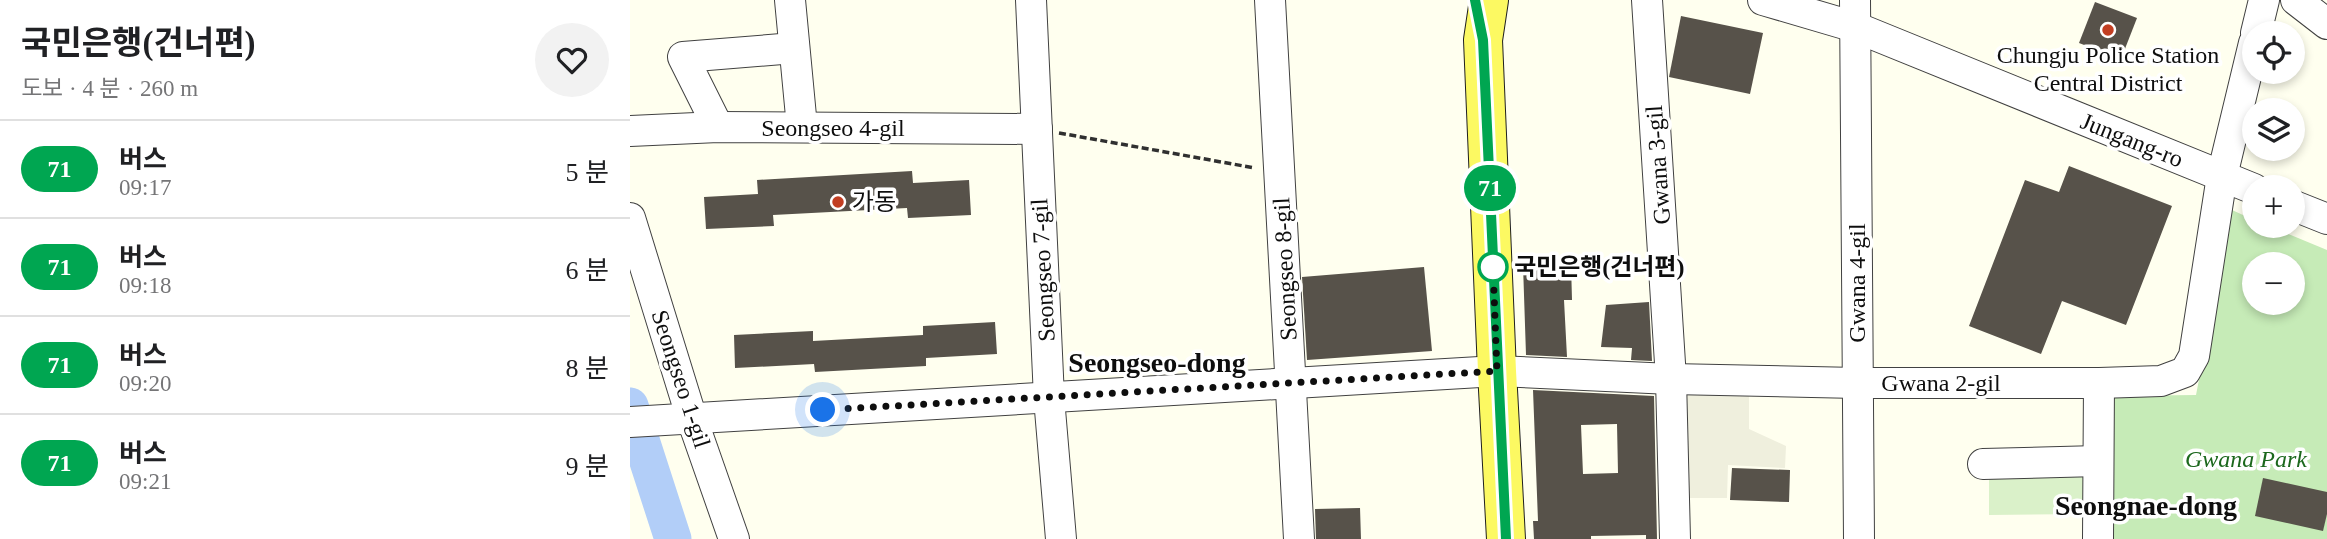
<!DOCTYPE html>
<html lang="ko">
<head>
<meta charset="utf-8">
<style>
	body { margin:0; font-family:"Times New Roman","Noto Sans KR",serif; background:#f2f2f2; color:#202124; height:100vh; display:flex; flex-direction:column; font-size:26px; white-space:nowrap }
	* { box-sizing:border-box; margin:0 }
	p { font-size:23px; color:#757577 }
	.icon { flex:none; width:38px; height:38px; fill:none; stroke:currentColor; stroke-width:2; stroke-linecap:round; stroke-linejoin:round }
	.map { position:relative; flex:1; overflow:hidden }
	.sheet { display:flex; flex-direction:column; background:#fff; width:630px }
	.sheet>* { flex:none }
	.badge { padding:0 14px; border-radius:23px; font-size:24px; line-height:46px }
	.tools { position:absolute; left:1612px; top:21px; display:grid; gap:14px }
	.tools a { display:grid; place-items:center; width:63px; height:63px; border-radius:50%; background:#fff; box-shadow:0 4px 10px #0003; font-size:35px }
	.you { position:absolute; width:35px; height:35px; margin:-18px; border:5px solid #fff; border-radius:50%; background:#1a73e8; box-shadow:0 0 0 10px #1a73e833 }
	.map>.badge { position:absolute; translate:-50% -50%; box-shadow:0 0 0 4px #fff }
	.round { display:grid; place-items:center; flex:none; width:74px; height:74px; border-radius:37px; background:#f2f2f2 }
	.overview { display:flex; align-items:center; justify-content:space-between; height:119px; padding:0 21px }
	h1 { font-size:33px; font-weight:700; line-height:52px }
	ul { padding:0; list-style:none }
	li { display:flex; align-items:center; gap:21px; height:98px; padding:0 21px; border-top:2px solid #e0e0e0 }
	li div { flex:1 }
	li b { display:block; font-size:26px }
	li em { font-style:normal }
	li .badge { min-width:77px; font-weight:700; text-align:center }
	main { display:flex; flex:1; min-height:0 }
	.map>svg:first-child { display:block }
	.green { fill:#c6ebb7; fill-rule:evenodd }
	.pitch { fill:#daf1c9 }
	.plaza { fill:#efefdd }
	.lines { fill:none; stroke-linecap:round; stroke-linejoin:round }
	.river { stroke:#b2cef8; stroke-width:37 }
	.building { fill:#57524a; fill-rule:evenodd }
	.minor-casing { stroke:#414141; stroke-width:32 }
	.major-casing { stroke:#1f1f1f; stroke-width:40 }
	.path { stroke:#303030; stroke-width:3.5; stroke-dasharray:7 3.5; stroke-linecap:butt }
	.minor { stroke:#fff; stroke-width:30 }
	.major { stroke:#fcf962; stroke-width:38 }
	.line-casing { stroke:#fff; stroke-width:16 }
	.line { stroke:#00a651; stroke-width:10 }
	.walk { stroke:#0e0e0e; stroke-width:7; stroke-dasharray:0 12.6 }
	.poi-dot { fill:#c23e22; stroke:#fff; stroke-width:2.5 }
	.stop-dot { fill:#fff; stroke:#00a651; stroke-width:3.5 }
	.labels { text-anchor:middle; stroke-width:7; stroke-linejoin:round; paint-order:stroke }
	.poi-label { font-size:24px; fill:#0e0e0e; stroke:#fff }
	.street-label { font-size:24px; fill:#0e0e0e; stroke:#fff }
	.stop-label { font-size:24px; font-weight:bold; fill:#0e0e0e; stroke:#fff; text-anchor:start }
	.park-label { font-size:24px; font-style:italic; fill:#1c681d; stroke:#fff }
	.quarter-label { font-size:28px; font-weight:bold; fill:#0e0e0e; stroke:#fff }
</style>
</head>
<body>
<main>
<section class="sheet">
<div class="overview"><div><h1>국민은행(건너편)</h1><p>도보 · 4 분 · 260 m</p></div><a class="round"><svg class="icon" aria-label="heart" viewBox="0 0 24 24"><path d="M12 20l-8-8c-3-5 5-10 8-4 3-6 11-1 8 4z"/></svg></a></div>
<ul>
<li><span class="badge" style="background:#00a651;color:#fff">71</span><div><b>버스</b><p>09:17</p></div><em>5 분</em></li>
<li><span class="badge" style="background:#00a651;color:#fff">71</span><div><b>버스</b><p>09:18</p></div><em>6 분</em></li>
<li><span class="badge" style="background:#00a651;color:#fff">71</span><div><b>버스</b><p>09:20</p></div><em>8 분</em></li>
<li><span class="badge" style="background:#00a651;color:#fff">71</span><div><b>버스</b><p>09:21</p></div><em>9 분</em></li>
</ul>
</section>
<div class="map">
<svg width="1697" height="539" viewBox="0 0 1697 539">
	<rect width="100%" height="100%" fill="#ffffef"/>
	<!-- green -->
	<path class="green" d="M 1602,210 L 1624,220 L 1624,226 L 1639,226 L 1697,250 L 1697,539 L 1479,539 L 1484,396 L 1566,395 ZM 1624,264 L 1662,264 L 1662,303 L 1624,303 Z"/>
	<!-- pitch -->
	<path class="pitch" d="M 1455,467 L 1455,514 L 1359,515 L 1359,468 Z"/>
	<!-- plaza -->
	<path class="plaza" d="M 1053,392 L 1119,393 L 1119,429 L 1156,446 L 1155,468 L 1098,465 L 1097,498 L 1050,498 Z"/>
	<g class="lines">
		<!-- river -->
		<path class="river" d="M 0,406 L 43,539"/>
	</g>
	<!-- building -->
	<g class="building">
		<path d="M 1465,2 L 1507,18 L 1491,59 L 1449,43 Z"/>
		<path d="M 1051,16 L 1133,33 L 1120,94 L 1039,77 Z"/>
		<path d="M 1439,166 L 1542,206 L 1496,325 L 1432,301 L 1411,354 L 1339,326 L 1395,180 L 1429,192 Z"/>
		<path d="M 282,171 L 283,183 L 339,180 L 341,215 L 278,218 L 277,208 L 143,215 L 144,226 L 76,229 L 74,197 L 128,194 L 127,180 Z"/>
		<path d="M 941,264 L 942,300 L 934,300 L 937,357 L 896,355 L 893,265 Z"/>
		<path d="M 794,267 L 802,351 L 677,360 L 672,277 Z"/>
		<path d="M 1019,302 L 1022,361 L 1001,360 L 1002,348 L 971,347 L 976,305 Z"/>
		<path d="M 365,322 L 367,354 L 296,358 L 296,366 L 185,372 L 184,364 L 105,368 L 104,335 L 183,331 L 183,341 L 293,335 L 293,326 Z"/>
		<path d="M 903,390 L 1024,396 L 1027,539 L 1016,539 L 1016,535 L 961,536 L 961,539 L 904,539 L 903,521 L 908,521 ZM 987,424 L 988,473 L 953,474 L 951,425 Z"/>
		<path d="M 1102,468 L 1160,470 L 1159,502 L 1100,500 Z"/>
		<path d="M 1633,478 L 1697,492 L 1697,514 L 1693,531 L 1625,516 Z"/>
		<path d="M 730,508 L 731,539 L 686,539 L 685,509 Z"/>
	</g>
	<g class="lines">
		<!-- minor casing -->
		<g class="minor-casing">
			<g id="minor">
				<path d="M 160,0 L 172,127"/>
				<path d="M 401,0 L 419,398 L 431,539"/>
				<path d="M 640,0 L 669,539"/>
				<path d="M 1017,0 L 1041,379 L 1045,539"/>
				<path d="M 1133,0 L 1225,27 L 1624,189"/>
				<path d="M 1225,0 L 1229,539"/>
				<path d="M 1666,0 L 1697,24"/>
				<path d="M 1626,33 L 1634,0"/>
				<path d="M 88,127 L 53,57 L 164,48"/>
				<path d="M 0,131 L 88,127 L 407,129"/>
				<path d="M 1662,205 L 1697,219"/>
				<path d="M 0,218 L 62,419 L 104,539"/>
				<path d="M 0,422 L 867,371 L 1041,379 L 1227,383 L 1469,383 L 1531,381 L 1555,372 L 1564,356 L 1592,176 L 1624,43"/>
				<path d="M 1353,464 L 1468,461"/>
				<path d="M 1468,539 L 1469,383"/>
			</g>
		</g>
		<!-- major casing -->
		<g class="major-casing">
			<path id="major" d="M 859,0 L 853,40 L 867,371 L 876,539"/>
		</g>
		<!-- path -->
		<path class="path" d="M 429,133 L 625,168"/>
		<!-- minor -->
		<use href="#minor" class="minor"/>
		<!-- major -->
		<use href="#major" class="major"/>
	</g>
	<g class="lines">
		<!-- line casing -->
		<g class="line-casing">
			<path id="line" d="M 845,0 L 853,40 L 876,539"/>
		</g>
		<!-- line -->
		<use href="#line" class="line"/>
		<!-- walk -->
		<path class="walk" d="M 193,410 L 867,371 L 863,267"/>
	</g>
	<!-- markers -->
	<g class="poi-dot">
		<circle cx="1478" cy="30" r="7"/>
		<circle cx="208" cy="202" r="7"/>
	</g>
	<circle class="stop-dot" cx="863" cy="267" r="14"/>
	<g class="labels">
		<!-- poi labels -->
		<g class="poi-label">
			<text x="1478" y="63">Chungju Police Station<tspan x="1478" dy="28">Central District</tspan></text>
			<text x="222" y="210" text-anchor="start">가동</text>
		</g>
		<!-- street labels -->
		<g class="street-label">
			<text x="203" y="136">Seongseo 4-gil</text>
			<text transform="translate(1502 140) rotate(22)" y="8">Jungang-ro</text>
			<text transform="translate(1028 165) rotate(-94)" y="8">Gwana 3-gil</text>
			<text transform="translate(655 269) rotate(-93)" y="8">Seongseo 8-gil</text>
			<text transform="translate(413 270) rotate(-93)" y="8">Seongseo 7-gil</text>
			<text transform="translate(1227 283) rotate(-90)" y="8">Gwana 4-gil</text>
			<text transform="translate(51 379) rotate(72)" y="8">Seongseo 1-gil</text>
			<text x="1311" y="391">Gwana 2-gil</text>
		</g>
		<!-- stop labels -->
		<g class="stop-label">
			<text x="884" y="275">국민은행(건너편)</text>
		</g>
		<!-- park labels -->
		<g class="park-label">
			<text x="1616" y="467">Gwana Park</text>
		</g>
		<!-- quarter labels -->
		<g class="quarter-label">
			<text x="527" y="372">Seongseo-dong</text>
			<text x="1516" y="515">Seongnae-dong</text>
		</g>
	</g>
</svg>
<div class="tools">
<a><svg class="icon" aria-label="locate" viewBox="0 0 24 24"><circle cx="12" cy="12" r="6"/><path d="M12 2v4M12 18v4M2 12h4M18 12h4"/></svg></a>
<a><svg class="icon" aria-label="layers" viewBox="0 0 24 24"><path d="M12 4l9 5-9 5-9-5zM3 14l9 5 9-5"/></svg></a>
<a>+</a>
<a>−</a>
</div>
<div class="you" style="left:193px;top:410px"></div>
<b class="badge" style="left:860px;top:188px;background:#00a651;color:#fff">71</b>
</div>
</main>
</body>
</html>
